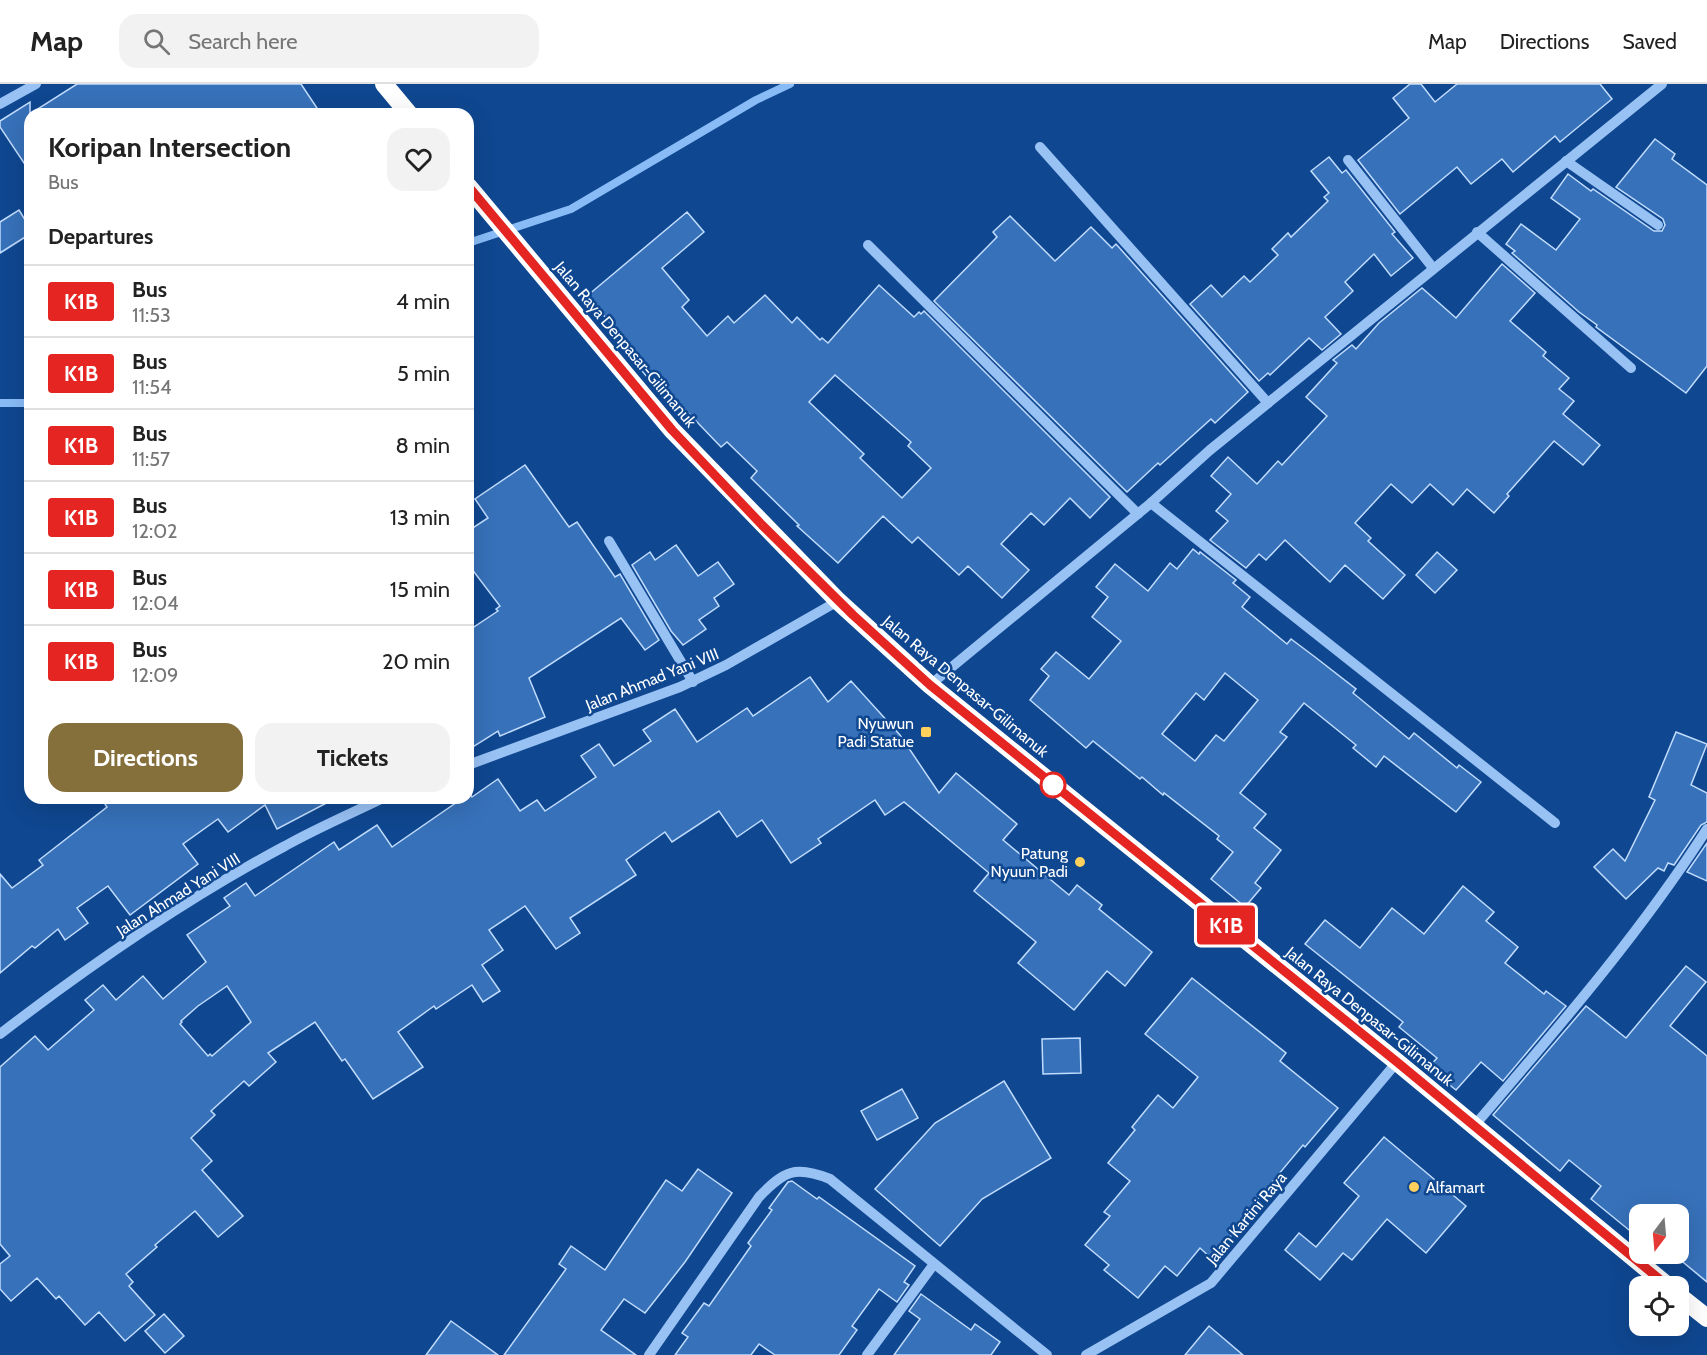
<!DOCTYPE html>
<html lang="en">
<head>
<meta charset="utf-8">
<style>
	body { margin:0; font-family:Cabin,sans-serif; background:#f2f2f2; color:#222; height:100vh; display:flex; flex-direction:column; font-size:22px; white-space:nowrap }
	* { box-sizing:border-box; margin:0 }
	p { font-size:20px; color:#767676 }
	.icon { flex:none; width:33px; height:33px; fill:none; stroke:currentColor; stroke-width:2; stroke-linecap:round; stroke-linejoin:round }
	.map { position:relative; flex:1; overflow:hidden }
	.drawer { position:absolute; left:24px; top:24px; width:450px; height:696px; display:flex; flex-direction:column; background:#fff; border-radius:18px; box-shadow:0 6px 24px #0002 }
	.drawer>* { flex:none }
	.badge { padding:0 12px; border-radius:4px; font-size:21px; line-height:39px }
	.needle { width:39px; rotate:196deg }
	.fabs { position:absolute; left:1629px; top:1120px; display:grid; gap:12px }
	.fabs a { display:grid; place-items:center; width:60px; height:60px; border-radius:12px; background:#fff; box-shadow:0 6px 24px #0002; font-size:30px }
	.map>.badge { position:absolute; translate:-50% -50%; box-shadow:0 0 0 3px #fff }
	h2 { padding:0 24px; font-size:22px; line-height:54px }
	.round { display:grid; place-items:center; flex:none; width:63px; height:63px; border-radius:18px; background:#f2f2f2 }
	.head { display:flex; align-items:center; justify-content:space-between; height:102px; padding:0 24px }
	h1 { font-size:28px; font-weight:800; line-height:45px }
	.action { display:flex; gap:12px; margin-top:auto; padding:12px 24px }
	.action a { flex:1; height:69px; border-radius:18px; background:#85703c; color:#fff; font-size:24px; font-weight:800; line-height:69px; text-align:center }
	.action a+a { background:#f2f2f2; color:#222 }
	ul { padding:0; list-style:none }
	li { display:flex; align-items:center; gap:18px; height:72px; padding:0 24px; border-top:2px solid #e0e0e0 }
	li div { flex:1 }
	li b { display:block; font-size:22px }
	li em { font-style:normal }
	li .badge { min-width:66px; font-weight:700; text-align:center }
	header { display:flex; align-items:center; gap:36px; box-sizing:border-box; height:84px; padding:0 30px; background:#fff; border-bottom:2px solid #e0e0e0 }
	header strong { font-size:28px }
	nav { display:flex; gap:33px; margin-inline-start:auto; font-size:21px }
	.search { width:420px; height:54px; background:#f2f2f2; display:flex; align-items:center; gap:15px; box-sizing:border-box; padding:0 21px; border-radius:18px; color:#767676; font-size:22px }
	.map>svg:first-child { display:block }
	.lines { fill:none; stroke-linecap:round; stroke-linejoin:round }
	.stream { stroke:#89bcf7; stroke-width:8 }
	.building { fill:#3771b9; stroke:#c0dcfe; stroke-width:1.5; fill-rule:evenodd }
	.minor { stroke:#98c1f4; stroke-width:10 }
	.highway { stroke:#fff; stroke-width:18 }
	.line-casing { stroke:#fff; stroke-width:14 }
	.line { stroke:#e52522; stroke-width:9 }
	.poi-dot { fill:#ffd05b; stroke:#0f4790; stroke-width:2 }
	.stop-dot { fill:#fff; stroke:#e52522; stroke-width:3 }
	.labels { text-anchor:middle; stroke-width:5; stroke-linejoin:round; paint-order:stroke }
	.street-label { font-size:16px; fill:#fff; stroke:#0f4790 }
	.poi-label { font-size:16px; fill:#fff; stroke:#0f4790; text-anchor:end }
</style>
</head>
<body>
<header>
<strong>Map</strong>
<div class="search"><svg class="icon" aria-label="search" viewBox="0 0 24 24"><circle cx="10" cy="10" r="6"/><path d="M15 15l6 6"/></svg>Search here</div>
<nav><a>Map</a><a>Directions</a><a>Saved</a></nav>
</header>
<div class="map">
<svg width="1707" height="1271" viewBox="0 0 1707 1271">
	<rect width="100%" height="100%" fill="#0f4790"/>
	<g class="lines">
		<!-- stream -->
		<g class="stream">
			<path d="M 468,159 L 571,125 L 756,16 L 790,0"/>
			<path d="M 0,319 L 30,319"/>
		</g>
	</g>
	<!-- building -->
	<g class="building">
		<path d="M 77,0 L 301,0 L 321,30 L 30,30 L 30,88 L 0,43 L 0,37 L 30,18 L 30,30 Z"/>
		<path d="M 1410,0 L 1421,0 L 1435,18 L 1457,0 L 1600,0 L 1612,15 L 1560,58 L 1555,52 L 1513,88 L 1502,75 L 1471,100 L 1457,83 L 1400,130 L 1358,76 L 1409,34 L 1393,14 Z"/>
		<path d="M 1655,55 L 1675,70 L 1672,75 L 1707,101 L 1707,282 L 1686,309 L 1596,243 L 1597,241 L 1579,228 L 1512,169 L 1515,167 L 1506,160 L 1521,140 L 1556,166 L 1580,135 L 1551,114 L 1568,90 L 1591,107 L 1593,105 L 1654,147 L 1662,147 L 1665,141 L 1663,135 L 1616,103 Z"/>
		<path d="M 1329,73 L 1342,89 L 1346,86 L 1395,148 L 1392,150 L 1413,174 L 1391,192 L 1374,170 L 1345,198 L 1353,207 L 1325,233 L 1341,250 L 1322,266 L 1309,254 L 1270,291 L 1268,289 L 1259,297 L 1190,220 L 1211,201 L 1222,213 L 1244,192 L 1250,198 L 1278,171 L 1272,165 L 1288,149 L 1291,153 L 1328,117 L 1324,113 L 1329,109 L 1311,87 Z"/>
		<path d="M 19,126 L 30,144 L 30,150 L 0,169 L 0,138 Z"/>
		<path d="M 687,128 L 704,148 L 662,184 L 689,216 L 682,223 L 707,252 L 728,232 L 734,239 L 765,211 L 792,239 L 797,233 L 820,256 L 822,254 L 828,259 L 879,201 L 914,233 L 919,228 L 921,230 L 924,227 L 1110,413 L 1090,434 L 1070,414 L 1044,441 L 1031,429 L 1001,460 L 1029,486 L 1002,514 L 968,482 L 959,491 L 918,453 L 912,459 L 883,432 L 838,479 L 797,442 L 799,441 L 751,394 L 757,387 L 727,358 L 721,363 L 674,314 L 673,316 L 650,290 L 647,293 L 630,272 L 635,268 L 587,212 ZM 835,291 L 911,358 L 908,362 L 931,384 L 902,414 L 860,374 L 864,370 L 809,318 Z"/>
		<path d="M 1010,132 L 1055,177 L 1091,143 L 1112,164 L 1116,160 L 1248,308 L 1215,339 L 1211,335 L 1160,381 L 1158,379 L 1127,408 L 934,217 L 997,153 L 993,148 Z"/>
		<path d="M 1502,180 L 1535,209 L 1510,237 L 1546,268 L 1543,272 L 1569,294 L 1559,305 L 1574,317 L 1563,330 L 1600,361 L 1583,381 L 1554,357 L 1507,410 L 1509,412 L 1494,429 L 1467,405 L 1453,421 L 1430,400 L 1412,419 L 1391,400 L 1355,439 L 1371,454 L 1368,457 L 1405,491 L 1383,515 L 1345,481 L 1330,498 L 1285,456 L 1266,476 L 1259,470 L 1246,484 L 1210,456 L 1228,437 L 1216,427 L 1231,410 L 1211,392 L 1228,373 L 1257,400 L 1278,377 L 1282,381 L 1327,332 L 1306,313 L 1337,279 L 1333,276 L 1352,261 L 1356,265 L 1379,239 L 1422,204 L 1456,234 Z"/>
		<path d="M 525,381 L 569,443 L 577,438 L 615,493 L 620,490 L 659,556 L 645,566 L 621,534 L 529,594 L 545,633 L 500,652 L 498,647 L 468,666 L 468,547 L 498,527 L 496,525 L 500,522 L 468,480 L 468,447 L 488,434 L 475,415 Z"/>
		<path d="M 676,461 L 698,492 L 718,478 L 734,500 L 714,514 L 719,522 L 699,536 L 706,545 L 683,561 L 671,547 L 632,481 L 650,468 L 655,476 Z"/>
		<path d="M 1193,465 L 1199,470 L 1200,468 L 1236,496 L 1233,499 L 1250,513 L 1242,523 L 1287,560 L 1291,555 L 1315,573 L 1356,605 L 1353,609 L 1409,655 L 1414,649 L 1457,684 L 1459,681 L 1481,698 L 1456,728 L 1384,672 L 1376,683 L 1353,664 L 1356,661 L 1304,619 L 1280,648 L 1287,653 L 1240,709 L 1266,730 L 1254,744 L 1281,766 L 1255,799 L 1261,804 L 1245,823 L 1211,795 L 1233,768 L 1217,755 L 1219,752 L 1164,709 L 1163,711 L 1142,693 L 1140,695 L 1093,657 L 1086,664 L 1030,616 L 1049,592 L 1041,585 L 1056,568 L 1089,595 L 1121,557 L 1092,533 L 1108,513 L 1096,503 L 1115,480 L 1148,507 L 1170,479 L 1177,485 ZM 1225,589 L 1258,616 L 1224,657 L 1216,651 L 1195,677 L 1162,650 L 1196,609 L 1204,616 Z"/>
		<path d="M 1437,468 L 1457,486 L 1435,509 L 1416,491 Z"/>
		<path d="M 810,593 L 828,618 L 851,597 L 900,651 L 939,709 L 956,689 L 1017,740 L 1003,756 L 1069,811 L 1077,801 L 1102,821 L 1099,825 L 1152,868 L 1125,902 L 1107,887 L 1074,926 L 1018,879 L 1036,858 L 974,807 L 989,789 L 904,718 L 885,731 L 875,716 L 818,755 L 821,759 L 791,779 L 762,736 L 737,753 L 719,727 L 672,758 L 665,748 L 626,776 L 636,791 L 570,834 L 580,849 L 556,865 L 525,822 L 489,846 L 503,866 L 482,881 L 500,907 L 483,918 L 472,901 L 436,925 L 434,922 L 398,948 L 423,983 L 373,1015 L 345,975 L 342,977 L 315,938 L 268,969 L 276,978 L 249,1002 L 244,997 L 211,1027 L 215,1031 L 191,1054 L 212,1077 L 202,1086 L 243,1132 L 218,1153 L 195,1127 L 155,1161 L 157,1163 L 126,1190 L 133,1198 L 129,1202 L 155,1231 L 125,1257 L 99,1228 L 85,1241 L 59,1212 L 56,1215 L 37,1194 L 11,1217 L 0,1205 L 0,1180 L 10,1172 L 0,1160 L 0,983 L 35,952 L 48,966 L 94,926 L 85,916 L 103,901 L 116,916 L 143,892 L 163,915 L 206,878 L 187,851 L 230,822 L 224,814 L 246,799 L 255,812 L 334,758 L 339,766 L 377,741 L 392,763 L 463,714 L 468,714 L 470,709 L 472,713 L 498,695 L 520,727 L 537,716 L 545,727 L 596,693 L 581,672 L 599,660 L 614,682 L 651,657 L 643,646 L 675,625 L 697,658 L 747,624 L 753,632 ZM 227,902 L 251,938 L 212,972 L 210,970 L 208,972 L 180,940 L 182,938 L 181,937 L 198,922 Z"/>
		<path d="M 1676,648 L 1707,660 L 1691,701 L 1707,709 L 1707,738 L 1701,741 L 1674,781 L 1668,779 L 1664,787 L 1658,784 L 1626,815 L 1594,783 L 1613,765 L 1625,777 L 1655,716 L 1649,713 Z"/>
		<path d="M 101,714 L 336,714 L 277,745 L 265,721 L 228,748 L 218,735 L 183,760 L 198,780 L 130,831 L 108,802 L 77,824 L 88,839 L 65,856 L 58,845 L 35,864 L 32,862 L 0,889 L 0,790 L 12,804 L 43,781 L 39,776 L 107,723 Z"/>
		<path d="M 1707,759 L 1707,797 L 1687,788 Z"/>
		<path d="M 1463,802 L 1494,828 L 1486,837 L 1518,863 L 1505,879 L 1544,910 L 1546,907 L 1566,922 L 1503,997 L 1481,978 L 1456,1006 L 1428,984 L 1437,974 L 1399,943 L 1403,938 L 1305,860 L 1325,836 L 1360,864 L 1392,824 L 1424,850 Z"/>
		<path d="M 1686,882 L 1706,898 L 1670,942 L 1707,972 L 1707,1198 L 1678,1174 L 1678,1131 L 1640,1131 L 1640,1155 L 1591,1115 L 1601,1102 L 1569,1076 L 1560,1087 L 1493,1031 L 1586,922 L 1626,954 Z"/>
		<path d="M 1192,894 L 1286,969 L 1280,977 L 1338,1024 L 1305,1063 L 1303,1061 L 1233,1145 L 1235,1147 L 1212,1175 L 1200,1164 L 1177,1192 L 1165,1182 L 1138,1214 L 1104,1186 L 1109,1181 L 1085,1161 L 1110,1132 L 1104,1128 L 1130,1097 L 1108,1079 L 1135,1046 L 1132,1043 L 1158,1011 L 1173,1024 L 1198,993 L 1145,950 Z"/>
		<path d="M 1080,954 L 1081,989 L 1043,990 L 1042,955 Z"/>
		<path d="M 1004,997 L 1051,1074 L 982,1115 L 940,1162 L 875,1105 L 935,1039 Z"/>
		<path d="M 902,1005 L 918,1034 L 877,1056 L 861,1027 Z"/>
		<path d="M 1384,1053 L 1466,1122 L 1426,1169 L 1387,1135 L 1352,1176 L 1343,1169 L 1320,1196 L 1285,1166 L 1299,1149 L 1316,1163 L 1359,1112 L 1344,1099 Z"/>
		<path d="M 698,1085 L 732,1109 L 685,1178 L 645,1229 L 624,1215 L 601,1246 L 636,1271 L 504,1271 L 566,1185 L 559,1180 L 571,1162 L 605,1186 L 666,1096 L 682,1107 Z"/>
		<path d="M 792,1097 L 817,1115 L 819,1113 L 915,1182 L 904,1198 L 909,1201 L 897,1218 L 879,1205 L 852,1242 L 857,1246 L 839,1271 L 775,1271 L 759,1260 L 751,1271 L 675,1271 L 688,1253 L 682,1249 L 704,1219 L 709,1222 L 751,1162 L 748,1159 L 772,1126 L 769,1124 L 788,1098 Z"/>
		<path d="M 921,1210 L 971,1246 L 975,1240 L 1000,1258 L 991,1271 L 894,1271 L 920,1235 L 909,1227 Z"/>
		<path d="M 164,1230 L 184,1252 L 165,1269 L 145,1247 Z"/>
		<path d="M 451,1237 L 498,1271 L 426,1271 Z"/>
		<path d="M 1209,1242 L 1243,1271 L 1185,1271 Z"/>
	</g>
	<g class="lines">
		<!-- minor -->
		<g class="minor">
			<path d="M 0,20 L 36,0"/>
			<path d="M 1040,63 L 1268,319"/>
			<path d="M 1348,76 L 1433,184"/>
			<path d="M 1566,77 L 1658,141"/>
			<path d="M 1477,148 L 1631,284"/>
			<path d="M 868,161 L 1138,430"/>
			<path d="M 1151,419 L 1555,739"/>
			<path d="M 609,457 L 693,598"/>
			<path d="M 930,601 L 1151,419 L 1210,366 L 1662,0"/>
			<path d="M 468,681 L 680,603 L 726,581 L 838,517"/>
			<path d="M 0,950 C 90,881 185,815 285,762 C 317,744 350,730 383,714"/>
			<path d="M 1474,1042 C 1556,946 1639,851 1707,745"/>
			<path d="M 649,1271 L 759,1113 C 784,1087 795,1081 830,1095 L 1047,1271"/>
			<path d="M 867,1271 L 934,1180"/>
			<path d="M 1086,1271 L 1211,1199 L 1397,978"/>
		</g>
		<!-- highway -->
		<g class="highway">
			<path d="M 384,0 L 409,30"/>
			<path d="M 468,102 L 672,346 L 838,517 L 930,601 L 1397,978 L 1669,1203"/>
			<path d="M 1678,1211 L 1707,1234"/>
		</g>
	</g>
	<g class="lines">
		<!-- line casing -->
		<g class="line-casing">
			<path id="line" d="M 468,102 L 672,346 L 762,441 L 853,531 L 930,601 L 1397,978 L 1669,1203"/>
		</g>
		<!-- line -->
		<use href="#line" class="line"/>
	</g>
	<!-- markers -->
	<g class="poi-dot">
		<rect x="920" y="642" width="12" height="12" rx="3"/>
		<circle cx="1080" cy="778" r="6"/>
		<circle cx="1414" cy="1103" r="6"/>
	</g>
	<circle class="stop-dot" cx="1053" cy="701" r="12"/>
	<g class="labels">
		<!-- street labels -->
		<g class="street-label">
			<text transform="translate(626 260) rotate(50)" y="6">Jalan Raya Denpasar-Gilimanuk</text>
			<text transform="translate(652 595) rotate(-22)" y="6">Jalan Ahmad Yani VIII</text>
			<text transform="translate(966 602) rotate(40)" y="6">Jalan Raya Denpasar-Gilimanuk</text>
			<text transform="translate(178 810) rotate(-32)" y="6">Jalan Ahmad Yani VIII</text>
			<text transform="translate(1370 932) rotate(39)" y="6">Jalan Raya Denpasar-Gilimanuk</text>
			<text transform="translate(1246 1134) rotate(-50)" y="6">Jalan Kartini Raya</text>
		</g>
		<!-- poi labels -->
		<g class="poi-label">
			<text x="914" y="645">Nyuwun<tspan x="914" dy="18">Padi Statue</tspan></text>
			<text x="1068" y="775">Patung<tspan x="1068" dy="18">Nyuun Padi</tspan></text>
			<text x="1426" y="1109" text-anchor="start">Alfamart</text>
		</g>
	</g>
</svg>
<div class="fabs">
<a><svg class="needle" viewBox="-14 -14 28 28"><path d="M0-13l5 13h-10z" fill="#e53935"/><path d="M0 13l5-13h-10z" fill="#767676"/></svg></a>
<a><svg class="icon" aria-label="locate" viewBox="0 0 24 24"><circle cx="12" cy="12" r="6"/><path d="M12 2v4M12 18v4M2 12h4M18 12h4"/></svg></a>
</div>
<b class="badge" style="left:1226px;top:841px;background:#e52522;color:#fff">K1B</b>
<section class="drawer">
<div class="head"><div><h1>Koripan Intersection</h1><p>Bus</p></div><a class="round"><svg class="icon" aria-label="heart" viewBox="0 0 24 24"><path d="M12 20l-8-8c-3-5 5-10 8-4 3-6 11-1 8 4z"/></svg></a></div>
<h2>Departures</h2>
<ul>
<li><span class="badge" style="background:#e52522;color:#fff">K1B</span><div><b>Bus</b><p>11:53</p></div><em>4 min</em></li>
<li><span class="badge" style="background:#e52522;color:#fff">K1B</span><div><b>Bus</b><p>11:54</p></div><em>5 min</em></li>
<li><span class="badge" style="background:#e52522;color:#fff">K1B</span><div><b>Bus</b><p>11:57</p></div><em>8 min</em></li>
<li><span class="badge" style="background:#e52522;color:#fff">K1B</span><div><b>Bus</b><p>12:02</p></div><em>13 min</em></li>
<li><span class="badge" style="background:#e52522;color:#fff">K1B</span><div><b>Bus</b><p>12:04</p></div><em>15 min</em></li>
<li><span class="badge" style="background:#e52522;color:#fff">K1B</span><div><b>Bus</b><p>12:09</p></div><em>20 min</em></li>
</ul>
<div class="action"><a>Directions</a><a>Tickets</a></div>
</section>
</div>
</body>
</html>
